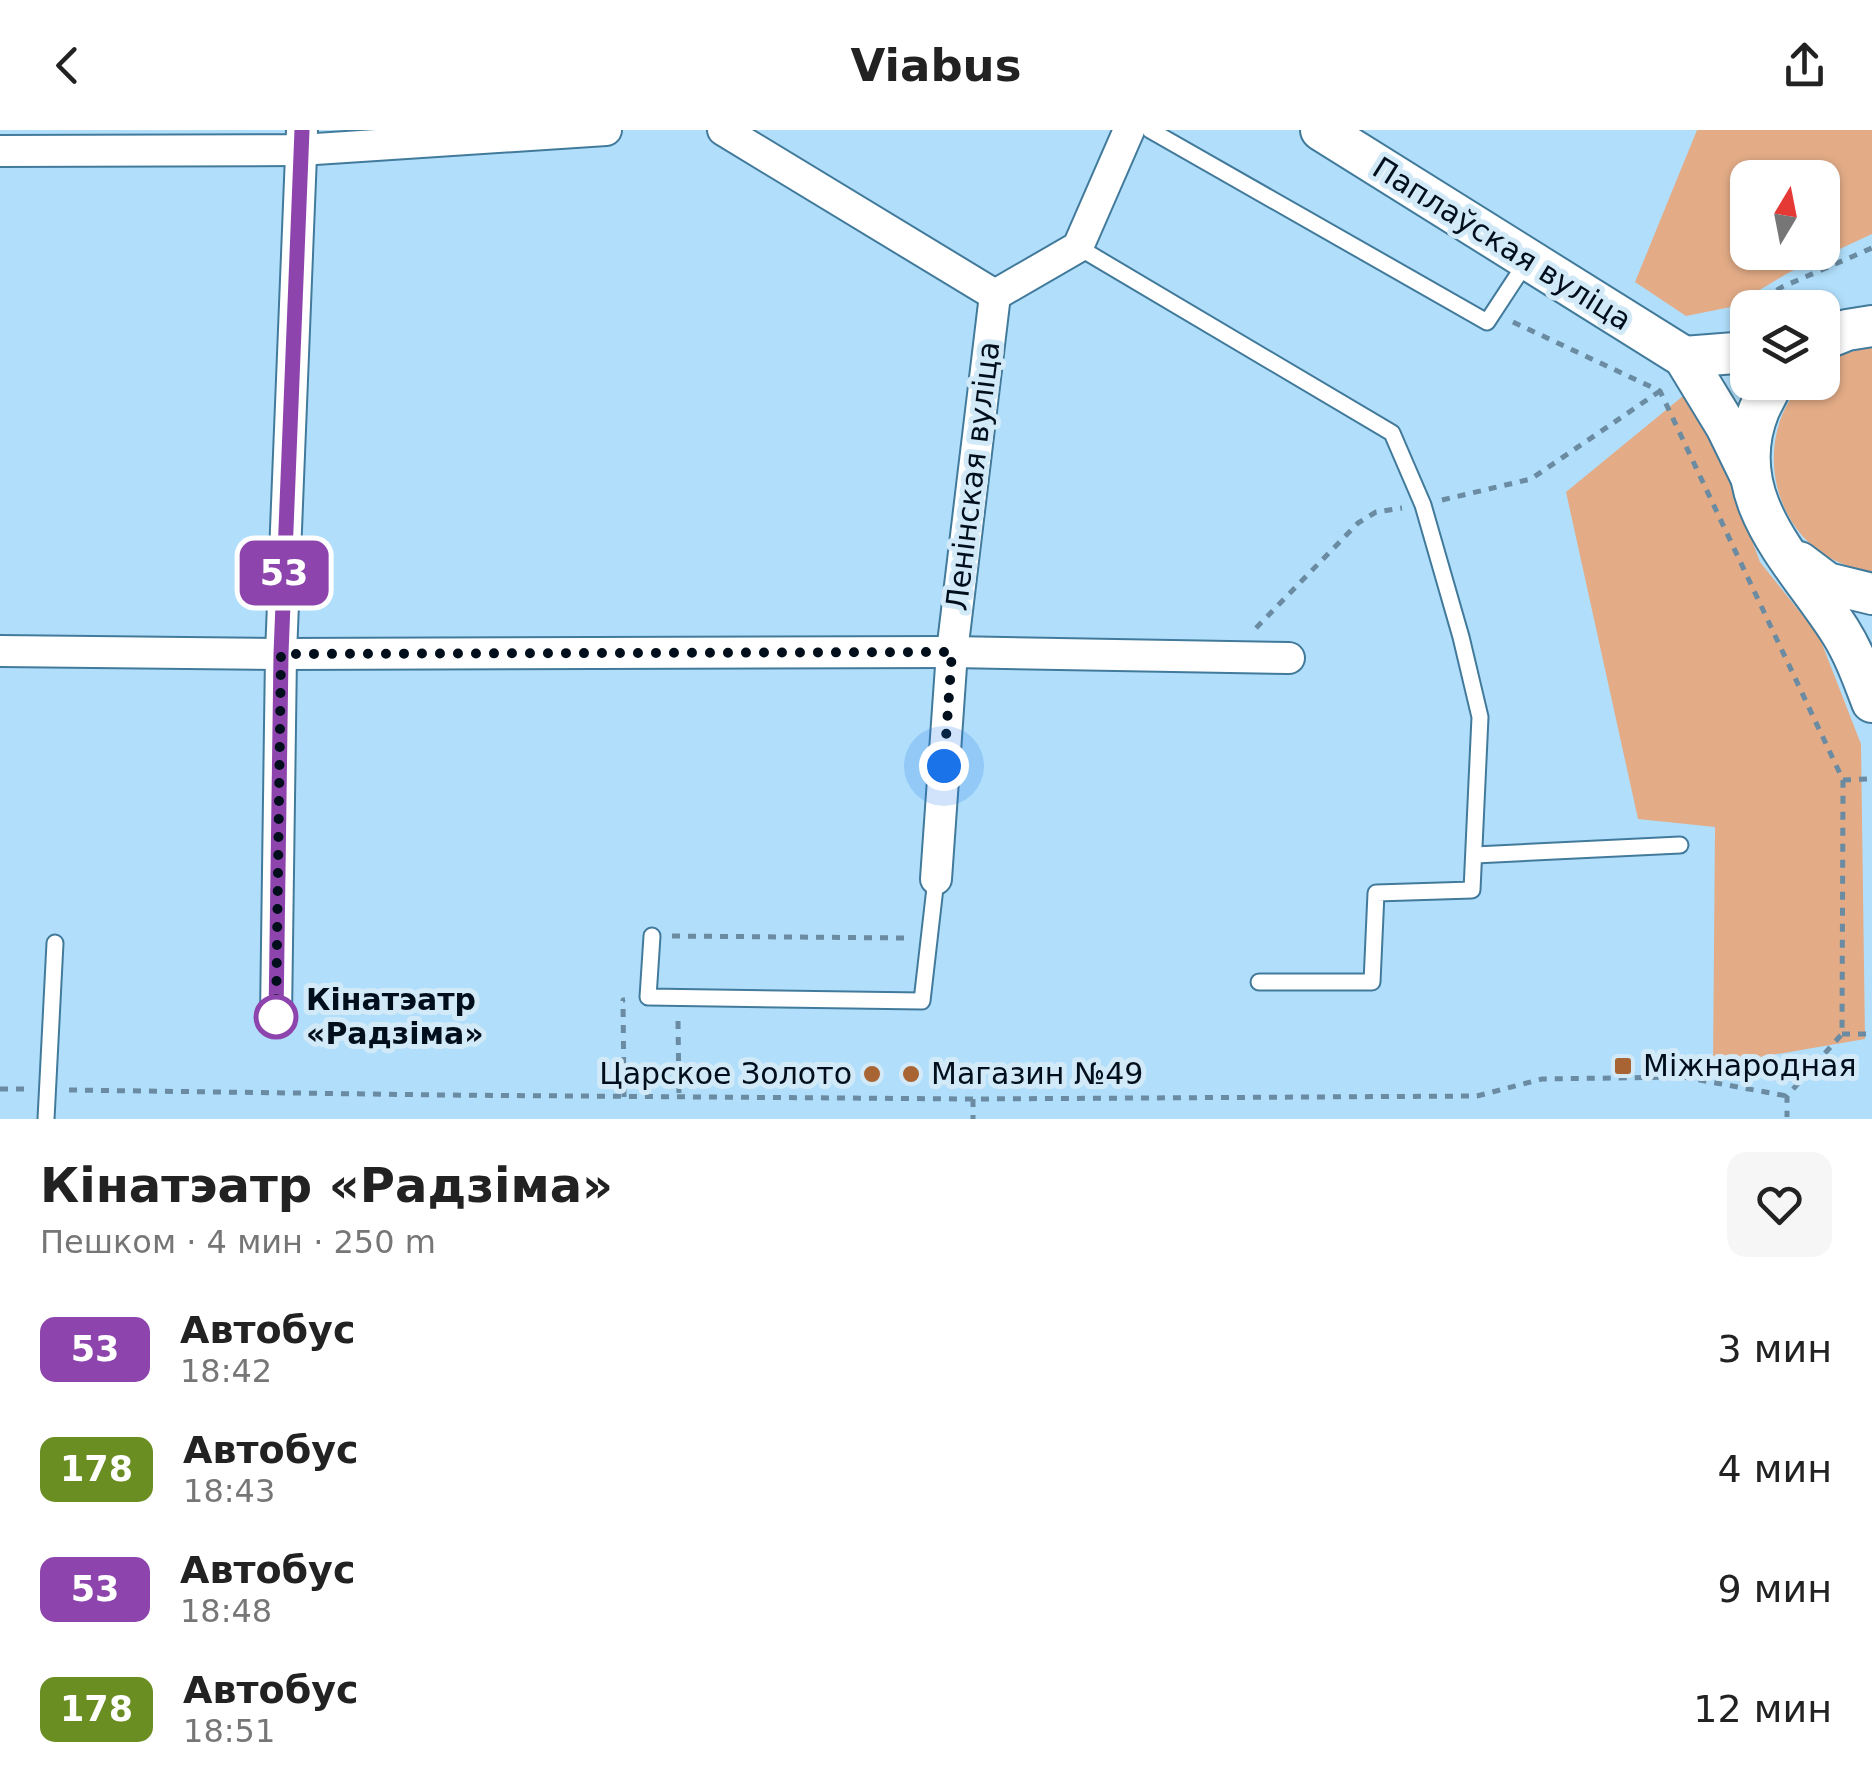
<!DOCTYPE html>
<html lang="ru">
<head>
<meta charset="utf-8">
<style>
	body { margin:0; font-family:"DejaVu Sans",sans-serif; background:#f6f6f6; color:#222; height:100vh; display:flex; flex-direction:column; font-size:38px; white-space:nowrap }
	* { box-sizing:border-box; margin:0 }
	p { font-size:32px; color:#767676 }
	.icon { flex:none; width:55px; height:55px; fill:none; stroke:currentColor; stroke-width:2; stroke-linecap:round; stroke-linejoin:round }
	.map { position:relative; height:989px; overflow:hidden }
	.panel { display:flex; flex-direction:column; background:#fff; flex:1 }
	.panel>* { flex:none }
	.badge { padding:0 20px; border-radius:15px; font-size:35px; line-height:65px }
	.needle { width:65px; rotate:10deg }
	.buttons { position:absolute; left:1730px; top:30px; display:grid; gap:20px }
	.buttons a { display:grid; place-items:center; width:110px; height:110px; border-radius:20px; background:#fff; box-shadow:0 2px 8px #0004; font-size:50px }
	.you { position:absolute; width:50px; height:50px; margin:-25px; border:8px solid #fff; border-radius:50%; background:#1a73e8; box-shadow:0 0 0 15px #1a73e833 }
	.map>.badge { position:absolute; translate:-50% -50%; box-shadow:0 0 0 5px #fff }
	.round { display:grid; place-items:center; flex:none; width:105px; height:105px; border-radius:20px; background:#f6f6f6 }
	.summary { display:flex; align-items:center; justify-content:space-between; height:170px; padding:0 40px }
	h1 { font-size:48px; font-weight:700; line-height:75px }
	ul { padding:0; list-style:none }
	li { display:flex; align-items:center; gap:30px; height:120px; padding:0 40px }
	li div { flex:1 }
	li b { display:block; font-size:38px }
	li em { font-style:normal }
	li .badge { min-width:110px; font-weight:700; text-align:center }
	header { display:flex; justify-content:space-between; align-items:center; height:130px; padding:0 40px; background:#fff; font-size:45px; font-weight:700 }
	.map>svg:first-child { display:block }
	.green { fill:#e3ac87; fill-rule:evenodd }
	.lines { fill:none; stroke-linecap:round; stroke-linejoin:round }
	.lane-casing { stroke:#427a9b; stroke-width:19 }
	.street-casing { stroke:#427a9b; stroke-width:34 }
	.secondary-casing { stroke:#427a9b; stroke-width:44 }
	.path { stroke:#6a8ba1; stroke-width:5; stroke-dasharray:8 8; stroke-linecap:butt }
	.lane { stroke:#fff; stroke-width:15 }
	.street { stroke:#fff; stroke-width:30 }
	.secondary { stroke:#fff; stroke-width:40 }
	.line-casing { stroke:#fff; stroke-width:22 }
	.line { stroke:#8e44ad; stroke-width:15 }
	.walk { stroke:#000f1b; stroke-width:10; stroke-dasharray:0 18 }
	.stop-dot { fill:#fff; stroke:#8e44ad; stroke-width:5 }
	.poi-dot { fill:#a86533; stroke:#d2e9f7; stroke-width:4 }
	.labels { text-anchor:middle; stroke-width:10; stroke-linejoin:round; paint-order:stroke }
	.street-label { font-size:30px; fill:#000f1b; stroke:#d2e9f7 }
	.stop-label { font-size:30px; font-weight:bold; fill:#000f1b; stroke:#d2e9f7; text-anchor:start }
	.poi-label { font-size:30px; fill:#000f1b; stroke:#d2e9f7; text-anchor:start }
</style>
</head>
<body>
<header><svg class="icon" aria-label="back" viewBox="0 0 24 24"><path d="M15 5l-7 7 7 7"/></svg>Viabus<svg class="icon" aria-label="share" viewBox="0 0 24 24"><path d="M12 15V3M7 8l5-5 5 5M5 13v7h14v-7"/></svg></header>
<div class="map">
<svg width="1872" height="989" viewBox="0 0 1872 989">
	<rect width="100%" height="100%" fill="#b1dffb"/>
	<!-- green -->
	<g class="green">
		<path d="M 1697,0 L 1872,0 L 1872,104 L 1788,143 L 1731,177 L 1686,186 L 1635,152 ZM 1748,48 L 1822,48 L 1822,122 L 1748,122 Z"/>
		<path d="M 1872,217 L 1872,442 C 1857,439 1842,435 1828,427 C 1768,392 1755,303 1803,253 L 1822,252 L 1823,236 C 1838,225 1854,220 1872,217 Z"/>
		<path d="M 1683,266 L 1709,294 L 1760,432 L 1819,506 L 1861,614 L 1865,909 L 1713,935 L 1715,697 L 1638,689 L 1566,362 Z"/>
	</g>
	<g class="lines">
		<!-- lane casing -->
		<g class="lane-casing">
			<g id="lane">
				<path d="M 1150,0 L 1487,192 L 1527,131"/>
				<path d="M 1078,117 L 1392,303 L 1423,375 L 1461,507 L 1480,587 L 1472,760 L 1376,763 L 1372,852 L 1259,852"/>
				<path d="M 1475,725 L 1680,715"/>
				<path d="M 652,806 L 648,867 L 922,871 L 936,749"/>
				<path d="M 46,989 L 55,813"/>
			</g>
		</g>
		<!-- street casing -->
		<g class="street-casing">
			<g id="street">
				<path d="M 723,0 L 995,165"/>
				<path d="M 0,21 L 300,20 L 606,0"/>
				<path d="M 0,521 L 281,524 L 952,522 L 1289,528"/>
				<path d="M 936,749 L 952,522 L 995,165 L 1078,117 L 1129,0"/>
				<path d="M 276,887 L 281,524 L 302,0"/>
			</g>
		</g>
		<!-- secondary casing -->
		<g class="secondary-casing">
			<g id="secondary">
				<path d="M 1321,0 L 1684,227 L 1726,296 L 1750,345"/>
				<path d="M 1822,210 L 1847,200 L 1872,196"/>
				<path d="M 1684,227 L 1748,222"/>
				<path d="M 1773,252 C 1769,261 1763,271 1759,280 C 1723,369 1797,433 1840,501 C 1854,523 1863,548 1872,572"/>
				<path d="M 1799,432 L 1827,453 L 1872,464"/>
			</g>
		</g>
		<!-- path -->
		<g class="path">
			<path d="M 1750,178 L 1782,157 L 1872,118"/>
			<path d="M 1513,192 L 1660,261 L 1843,650 L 1842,904 L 1787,966 L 1787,987"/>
			<path d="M 1442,370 L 1531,349 L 1660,261"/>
			<path d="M 1256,498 L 1358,393 L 1376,382 L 1402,378"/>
			<path d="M 1843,650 L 1867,649"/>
			<path d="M 672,806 L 906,808"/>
			<path d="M 678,891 L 679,967"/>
			<path d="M 1842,904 L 1868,904"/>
			<path d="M 0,959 L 28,959"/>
			<path d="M 69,960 L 441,965 L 973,969 L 1477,966 L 1542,949 L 1683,947 L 1787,966"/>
			<path d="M 624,967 L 623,870 L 625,870"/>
			<path d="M 973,969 L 973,989"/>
		</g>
		<!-- lane -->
		<use href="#lane" class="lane"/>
		<!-- street -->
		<use href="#street" class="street"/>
		<!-- secondary -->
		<use href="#secondary" class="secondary"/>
	</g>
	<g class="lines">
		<!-- line casing -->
		<g class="line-casing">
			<path id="line" d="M 276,887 L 281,524 L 302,0"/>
		</g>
		<!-- line -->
		<use href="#line" class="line"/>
		<!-- walk -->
		<path class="walk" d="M 276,887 L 281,524 L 952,522 L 944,636"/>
	</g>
	<!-- markers -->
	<circle class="stop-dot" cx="276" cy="887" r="20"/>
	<g class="poi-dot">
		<rect x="1613" y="926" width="20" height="20" rx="5"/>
		<circle cx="872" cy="944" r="10"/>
		<circle cx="911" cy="944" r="10"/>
	</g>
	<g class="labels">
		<!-- street labels -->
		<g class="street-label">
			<text transform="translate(1502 114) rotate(32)" y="10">Паплаўская вуліца</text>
			<text transform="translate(973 346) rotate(-83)" y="10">Ленінская вуліца</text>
		</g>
		<!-- stop labels -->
		<g class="stop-label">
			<text x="306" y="880">Кінатэатр<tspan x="306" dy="34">«Радзіма»</tspan></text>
		</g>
		<!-- poi labels -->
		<g class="poi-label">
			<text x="1643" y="946">Міжнародная</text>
			<text x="852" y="954" text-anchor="end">Царское Золото</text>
			<text x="931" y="954">Магазин №49</text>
		</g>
	</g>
</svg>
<div class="buttons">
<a><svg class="needle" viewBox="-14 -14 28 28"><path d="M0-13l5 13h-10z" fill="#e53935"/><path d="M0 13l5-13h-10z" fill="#767676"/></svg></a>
<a><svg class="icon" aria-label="layers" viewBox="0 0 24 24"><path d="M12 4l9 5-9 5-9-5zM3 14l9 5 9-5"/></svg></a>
</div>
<div class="you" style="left:944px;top:636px"></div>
<b class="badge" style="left:284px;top:443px;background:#8e44ad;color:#fff">53</b>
</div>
<section class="panel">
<div class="summary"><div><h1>Кінатэатр «Радзіма»</h1><p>Пешком · 4 мин · 250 m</p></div><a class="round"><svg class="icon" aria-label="heart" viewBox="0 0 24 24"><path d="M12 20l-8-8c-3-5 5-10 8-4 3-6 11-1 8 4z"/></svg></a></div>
<ul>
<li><span class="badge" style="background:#8e44ad;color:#fff">53</span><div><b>Автобус</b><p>18:42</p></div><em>3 мин</em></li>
<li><span class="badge" style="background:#6b8e23;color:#fff">178</span><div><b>Автобус</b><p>18:43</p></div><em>4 мин</em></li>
<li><span class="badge" style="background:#8e44ad;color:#fff">53</span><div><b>Автобус</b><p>18:48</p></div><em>9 мин</em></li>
<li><span class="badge" style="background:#6b8e23;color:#fff">178</span><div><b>Автобус</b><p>18:51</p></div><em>12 мин</em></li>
</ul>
</section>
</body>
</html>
